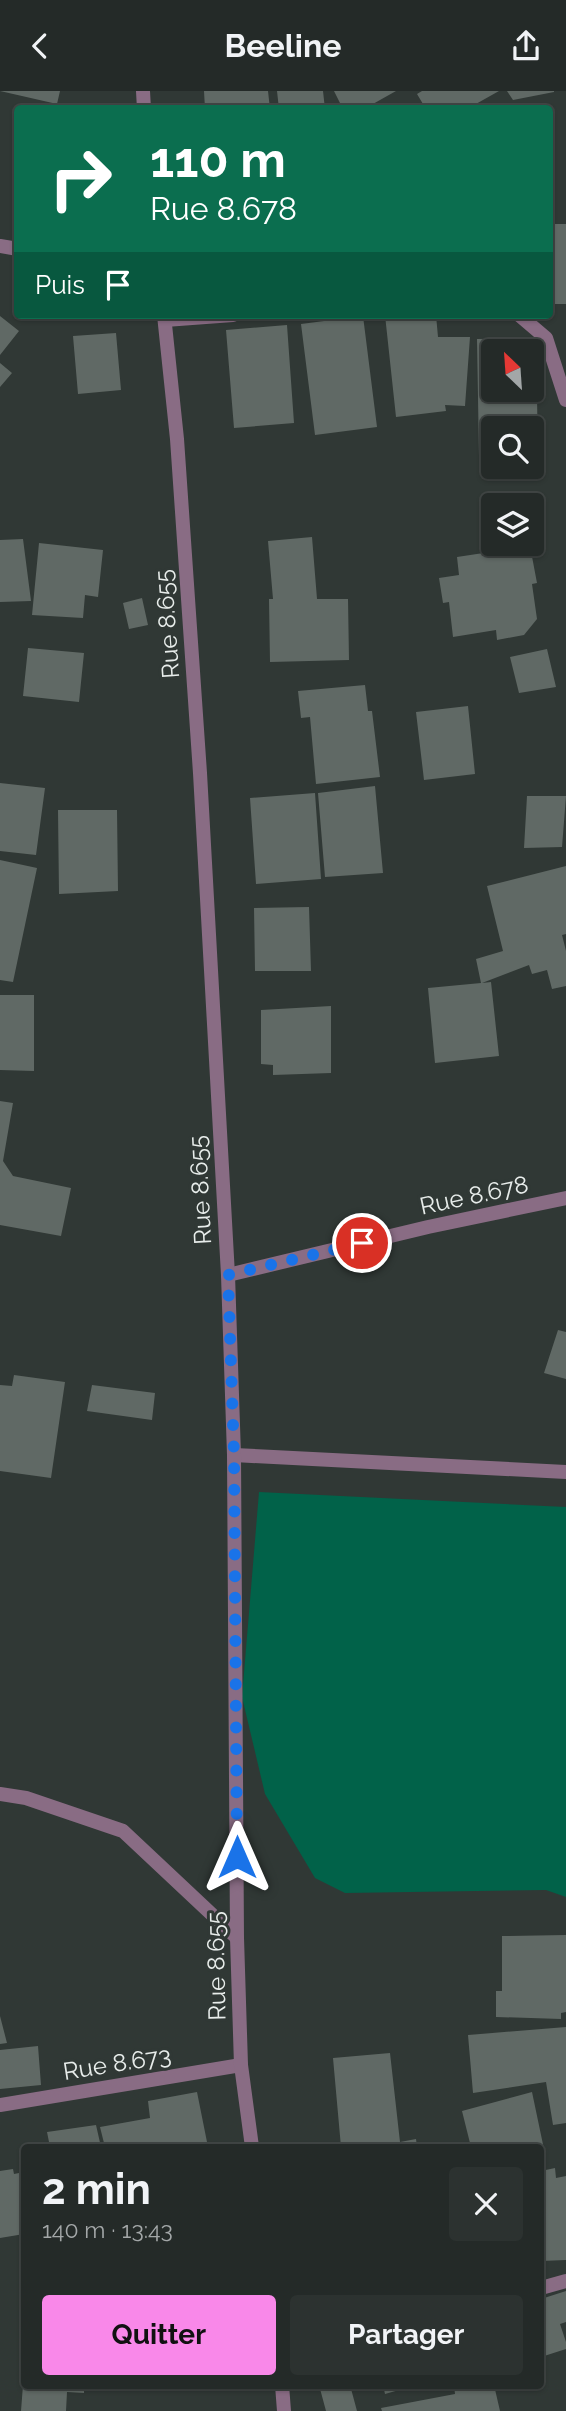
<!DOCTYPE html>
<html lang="fr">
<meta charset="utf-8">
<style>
body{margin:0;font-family:Raleway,sans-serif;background:#2c3230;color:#f1f3f6;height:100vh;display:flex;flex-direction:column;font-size:26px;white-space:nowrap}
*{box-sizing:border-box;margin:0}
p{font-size:23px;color:#a3a7a8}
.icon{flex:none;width:38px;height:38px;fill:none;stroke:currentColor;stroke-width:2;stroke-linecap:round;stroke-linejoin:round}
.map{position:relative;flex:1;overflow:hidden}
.side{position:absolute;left:21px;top:2053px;width:523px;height:245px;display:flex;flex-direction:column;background:#242a28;border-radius:7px;box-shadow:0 2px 5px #0004,0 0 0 2px #414645}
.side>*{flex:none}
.hud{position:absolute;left:14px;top:14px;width:539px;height:214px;border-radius:7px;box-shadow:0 2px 5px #0004,0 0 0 2px #414645;background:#0b6e4f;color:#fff;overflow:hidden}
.needle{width:46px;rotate:335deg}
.buttons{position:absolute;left:481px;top:248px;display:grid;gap:14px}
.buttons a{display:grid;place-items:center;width:63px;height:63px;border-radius:7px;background:#242a28;box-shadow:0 2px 5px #0004,0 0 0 2px #414645;font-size:35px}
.pin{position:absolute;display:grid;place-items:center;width:60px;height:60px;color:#fff;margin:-30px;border:4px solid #fff;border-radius:50%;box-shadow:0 2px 7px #0007}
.me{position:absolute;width:77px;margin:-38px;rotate:0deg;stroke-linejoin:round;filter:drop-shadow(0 0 5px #0008)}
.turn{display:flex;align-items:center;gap:24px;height:147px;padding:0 21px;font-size:32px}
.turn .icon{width:91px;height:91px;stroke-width:2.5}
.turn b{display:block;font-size:49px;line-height:60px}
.then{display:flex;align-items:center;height:66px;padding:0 21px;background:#0003;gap:14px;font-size:26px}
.round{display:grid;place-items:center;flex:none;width:74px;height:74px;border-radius:7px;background:#2c3230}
.headline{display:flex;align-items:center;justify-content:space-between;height:119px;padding:0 21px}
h1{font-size:42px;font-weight:700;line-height:52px}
.primary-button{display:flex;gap:14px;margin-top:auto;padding:14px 21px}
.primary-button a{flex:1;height:80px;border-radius:7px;background:#f988e9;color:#111;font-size:28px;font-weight:700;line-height:80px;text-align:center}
.primary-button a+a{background:#2c3230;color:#f1f3f6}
header{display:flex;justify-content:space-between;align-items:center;height:91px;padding:0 21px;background:#242a28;font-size:32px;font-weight:700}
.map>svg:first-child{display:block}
.green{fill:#016249}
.building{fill:#606965;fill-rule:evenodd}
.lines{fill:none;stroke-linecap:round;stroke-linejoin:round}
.minor{stroke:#896c84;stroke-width:14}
.tertiary{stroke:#896c84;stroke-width:14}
.route{stroke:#1a73e8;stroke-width:12;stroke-dasharray:0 21.6}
.labels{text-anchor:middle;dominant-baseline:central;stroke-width:6;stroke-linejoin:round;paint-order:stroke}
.street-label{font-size:24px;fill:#e8edeb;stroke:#303835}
</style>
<header><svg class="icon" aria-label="back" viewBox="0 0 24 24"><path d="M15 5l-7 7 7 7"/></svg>Beeline<svg class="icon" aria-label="share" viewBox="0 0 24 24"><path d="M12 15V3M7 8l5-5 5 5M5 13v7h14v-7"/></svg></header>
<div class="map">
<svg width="566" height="2320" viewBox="0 0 566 2320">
<rect width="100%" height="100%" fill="#303835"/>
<path class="green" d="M 259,1401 L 566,1416 L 566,1806 L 546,1799 L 345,1802 L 315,1787 L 265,1703 L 242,1606 Z"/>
<path class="building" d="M 0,0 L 60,0 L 57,13 Z
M 204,0 L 268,0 L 270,18 L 205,18 Z
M 277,0 L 323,0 L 325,18 L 279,18 Z
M 334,0 L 396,0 L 364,18 L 355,18 L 353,14 L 343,18 Z
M 422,0 L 499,0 L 467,18 L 426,18 L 417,3 Z
M 507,0 L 554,0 L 554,1 L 513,9 Z
M 550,27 L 552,27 L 555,93 L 550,93 Z
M 550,133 L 566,133 L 566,213 L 550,213 Z
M 385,224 L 436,224 L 438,246 L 470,246 L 465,315 L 445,314 L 446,320 L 396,326 Z
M 0,225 L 19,240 L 0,264 Z
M 363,225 L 377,336 L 315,344 L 301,233 Z
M 287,234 L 294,332 L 234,337 L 226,239 Z
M 116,242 L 121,299 L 78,303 L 73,245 Z
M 536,247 L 538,365 L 532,365 L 532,338 L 494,338 L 494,365 L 479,366 L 477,248 ZM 494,261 L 532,261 L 532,299 L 494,299 Z
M 0,272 L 12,282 L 0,296 Z
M 312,446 L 317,508 L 348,508 L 349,569 L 270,571 L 269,508 L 273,508 L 268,450 Z
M 23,448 L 31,510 L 0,511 L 0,449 Z
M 39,452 L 103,459 L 98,506 L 85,504 L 83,527 L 32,524 Z
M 530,455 L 537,492 L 532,493 L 537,528 L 524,544 L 497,549 L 496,539 L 453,546 L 449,511 L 443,512 L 439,487 L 459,484 L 457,466 Z
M 142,507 L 148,534 L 129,538 L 123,512 Z
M 28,557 L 84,562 L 79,611 L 23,605 Z
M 547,558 L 556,596 L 519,602 L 510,566 Z
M 365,594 L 368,620 L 372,620 L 380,686 L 316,693 L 310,626 L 301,627 L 298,600 Z
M 468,615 L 475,683 L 424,689 L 416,621 Z
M 0,692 L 45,697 L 36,764 L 0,760 Z
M 375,695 L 383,782 L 325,786 L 318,702 Z
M 315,702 L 321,788 L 256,793 L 250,707 Z
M 527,705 L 566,705 L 562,756 L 524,757 Z
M 58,719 L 117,719 L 118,800 L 59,803 Z
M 0,769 L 37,777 L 13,891 L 0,889 Z
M 566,775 L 566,843 L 562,844 L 566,860 L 566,895 L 552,898 L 547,879 L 532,883 L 529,874 L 482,892 L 491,891 L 499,965 L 435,972 L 428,897 L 481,892 L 476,868 L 503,860 L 487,795 Z
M 309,816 L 311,880 L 255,880 L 254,817 Z
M 0,904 L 34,904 L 34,980 L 0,979 Z
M 331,915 L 331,982 L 273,984 L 273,974 L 261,973 L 261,919 Z
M 0,1010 L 13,1012 L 3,1070 L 13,1085 L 71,1097 L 61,1145 L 0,1134 Z
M 558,1239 L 566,1241 L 566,1288 L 544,1282 Z
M 14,1284 L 65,1291 L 51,1387 L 0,1380 L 0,1294 L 12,1295 Z
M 92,1294 L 155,1302 L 152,1329 L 87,1320 Z
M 566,1844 L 566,1921 L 561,1922 L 561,1928 L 496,1926 L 496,1900 L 502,1900 L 502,1845 Z
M 0,1925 L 7,1952 L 0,1953 Z
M 566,1936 L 566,2032 L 553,2034 L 546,1991 L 473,2002 L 468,1944 Z
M 38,1955 L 41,1994 L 0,1998 L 0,1959 Z
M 390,1962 L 400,2051 L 416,2048 L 417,2056 L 373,2056 L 386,2052 L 341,2056 L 333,1967 Z
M 197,2001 L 208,2056 L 105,2056 L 100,2036 L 150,2027 L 148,2010 Z
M 532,2001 L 545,2063 L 541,2064 L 541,2056 L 471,2056 L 462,2020 Z
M 96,2034 L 101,2056 L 50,2056 L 47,2041 Z
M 555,2077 L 556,2087 L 566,2085 L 566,2169 L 541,2170 L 541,2080 Z
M 13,2078 L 14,2083 L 24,2081 L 24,2143 L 0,2147 L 0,2080 Z
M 566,2200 L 566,2231 L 560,2233 L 566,2251 L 566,2258 L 541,2266 L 541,2208 Z
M 23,2294 L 84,2294 L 84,2302 L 67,2301 L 66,2320 L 21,2320 Z
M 319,2294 L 350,2294 L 357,2320 L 326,2320 Z
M 383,2294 L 413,2294 L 413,2295 L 385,2303 Z
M 454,2294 L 494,2294 L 500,2320 L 382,2320 L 381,2317 L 455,2303 Z"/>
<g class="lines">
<path class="minor" d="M 0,155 L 18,158
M 519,224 L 546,247 L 566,309
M 165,229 L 233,224
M 228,1184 L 428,1136 L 566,1107
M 234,1364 L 566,1381
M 0,1703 L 26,1707 L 123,1740 L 237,1847
M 0,2014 L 241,1974
M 541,2197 L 566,2190"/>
<path class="tertiary" d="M 143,0 L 144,18
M 164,224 L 177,348 L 200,682 L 228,1184 L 234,1364 L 237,1847 L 241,1974 L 252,2056
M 282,2294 L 284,2320"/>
</g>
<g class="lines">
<path class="route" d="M 237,1766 L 234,1364 L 228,1184 L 362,1152"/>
</g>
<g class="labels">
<g class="street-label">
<text transform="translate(167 533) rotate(-94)">Rue 8.655</text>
<text transform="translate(200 1099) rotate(-93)">Rue 8.655</text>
<text transform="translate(474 1104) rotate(-12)">Rue 8.678</text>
<text transform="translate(216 1875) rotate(-91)">Rue 8.655</text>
<text transform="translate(117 1972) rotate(-9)">Rue 8.673</text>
</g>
</g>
</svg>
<div class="buttons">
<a><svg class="needle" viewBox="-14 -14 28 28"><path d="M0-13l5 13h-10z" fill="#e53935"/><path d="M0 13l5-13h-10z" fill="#a3a7a8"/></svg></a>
<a><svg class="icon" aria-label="search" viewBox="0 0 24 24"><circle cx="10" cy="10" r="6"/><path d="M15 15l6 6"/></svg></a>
<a><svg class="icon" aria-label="layers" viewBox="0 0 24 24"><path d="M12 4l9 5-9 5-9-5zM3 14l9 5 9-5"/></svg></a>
</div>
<div class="pin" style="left:362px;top:1152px;background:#d93025"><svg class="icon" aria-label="arrive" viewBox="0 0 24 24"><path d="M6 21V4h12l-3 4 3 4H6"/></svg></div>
<svg class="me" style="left:237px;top:1766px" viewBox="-20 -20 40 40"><path d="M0-17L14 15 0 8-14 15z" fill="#1a73e8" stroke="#fff" stroke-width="4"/></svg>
<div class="hud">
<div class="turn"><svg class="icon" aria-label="right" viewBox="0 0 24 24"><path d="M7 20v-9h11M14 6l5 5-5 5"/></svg><div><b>110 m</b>Rue 8.678</div></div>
<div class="then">Puis<svg class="icon" aria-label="arrive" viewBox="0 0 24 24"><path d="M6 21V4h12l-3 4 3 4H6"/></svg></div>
</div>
<section class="side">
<div class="headline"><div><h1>2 min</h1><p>140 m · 13:43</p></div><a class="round"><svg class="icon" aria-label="close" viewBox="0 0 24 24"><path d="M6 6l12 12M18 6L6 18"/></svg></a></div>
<div class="primary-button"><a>Quitter</a><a>Partager</a></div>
</section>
</div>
